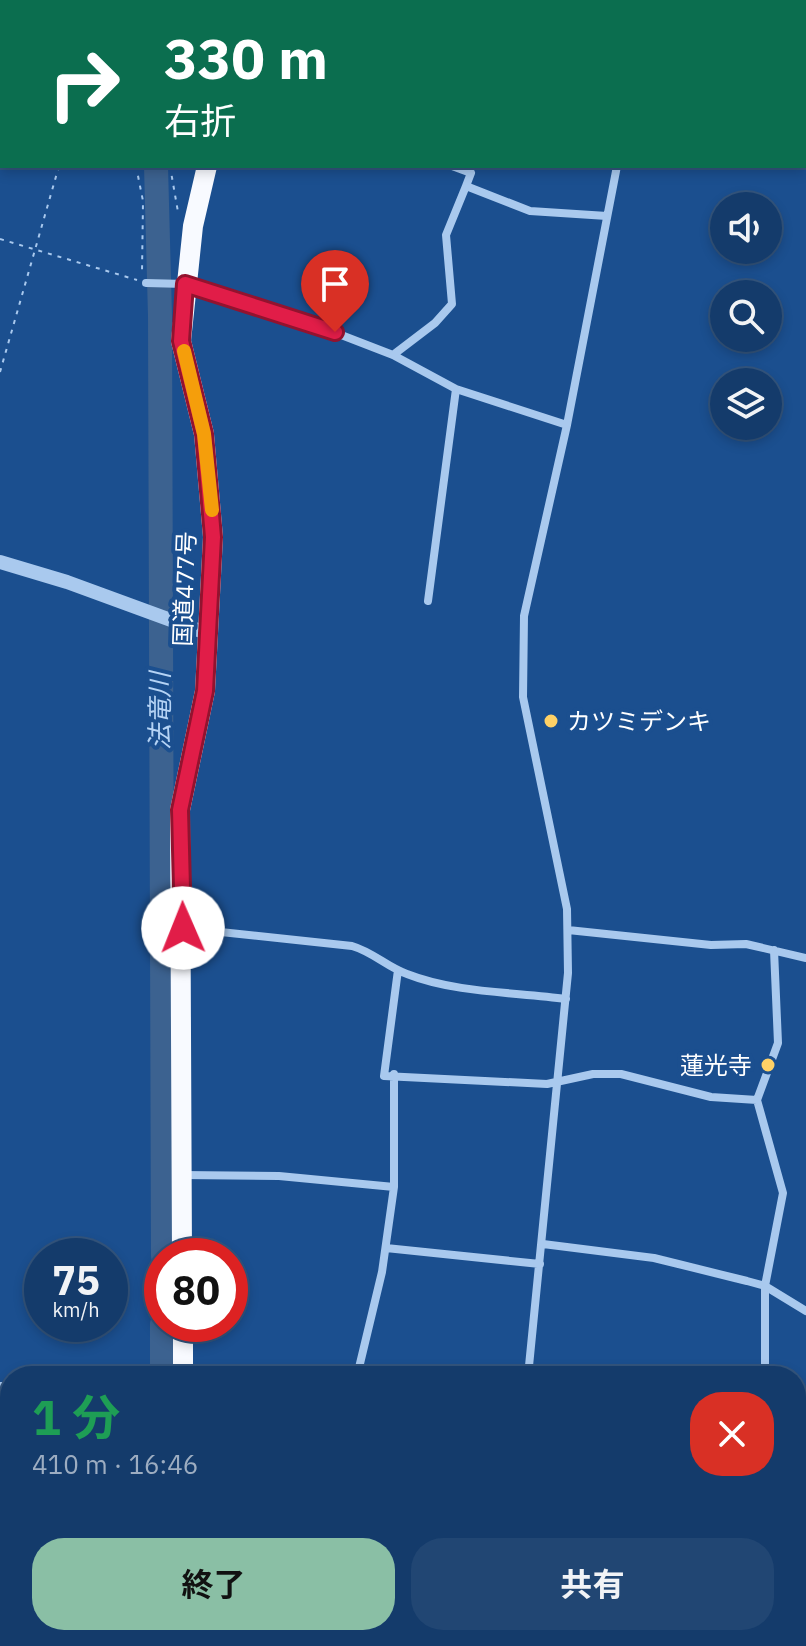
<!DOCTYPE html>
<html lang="ja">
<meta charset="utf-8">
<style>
body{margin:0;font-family:"IBM Plex Sans","Noto Sans JP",sans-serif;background:#214673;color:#f1f3f6;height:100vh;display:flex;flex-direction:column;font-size:30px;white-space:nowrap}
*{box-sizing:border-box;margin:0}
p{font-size:26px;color:#9dadc1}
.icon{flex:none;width:44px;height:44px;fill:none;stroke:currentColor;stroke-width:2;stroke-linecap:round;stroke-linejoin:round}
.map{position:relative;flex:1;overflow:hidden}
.side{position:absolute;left:0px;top:1366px;width:806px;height:280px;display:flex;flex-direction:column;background:#143b6b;border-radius:32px 32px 0 0;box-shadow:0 4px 12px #0003,0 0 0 2px #33557e}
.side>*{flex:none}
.hud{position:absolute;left:0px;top:0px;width:806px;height:168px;box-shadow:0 4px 12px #0003,0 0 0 2px #33557e;background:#0b6e4f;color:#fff;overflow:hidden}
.tools{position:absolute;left:710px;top:192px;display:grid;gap:16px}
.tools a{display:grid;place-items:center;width:72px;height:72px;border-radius:50%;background:#143b6b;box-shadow:0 4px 12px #0003,0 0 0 2px #33557e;font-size:40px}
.speed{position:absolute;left:24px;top:1238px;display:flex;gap:16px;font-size:40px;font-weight:700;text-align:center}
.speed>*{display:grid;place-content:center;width:104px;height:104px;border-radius:50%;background:#143b6b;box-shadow:0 4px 12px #0003,0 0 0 2px #33557e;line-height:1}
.speed small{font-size:20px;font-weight:400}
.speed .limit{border:12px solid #d22;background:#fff;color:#111}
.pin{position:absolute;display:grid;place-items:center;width:68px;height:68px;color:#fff;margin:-82px -34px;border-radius:50% 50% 50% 0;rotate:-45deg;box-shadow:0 0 8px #0007}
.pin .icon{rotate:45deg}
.me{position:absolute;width:88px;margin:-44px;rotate:359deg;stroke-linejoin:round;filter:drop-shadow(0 0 6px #0008)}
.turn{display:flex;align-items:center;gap:28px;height:168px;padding:0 32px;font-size:36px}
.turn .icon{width:104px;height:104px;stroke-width:2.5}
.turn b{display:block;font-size:56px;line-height:68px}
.round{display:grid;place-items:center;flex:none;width:84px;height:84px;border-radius:32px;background:#214673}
.headline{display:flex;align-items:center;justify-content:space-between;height:136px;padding:0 32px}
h1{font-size:48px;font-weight:700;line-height:60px;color:#1e9e55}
.cta{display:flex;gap:16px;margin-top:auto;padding:16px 32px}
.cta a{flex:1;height:92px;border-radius:32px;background:#8abfa5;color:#111;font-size:32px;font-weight:700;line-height:92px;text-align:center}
.cta a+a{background:#214673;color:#f1f3f6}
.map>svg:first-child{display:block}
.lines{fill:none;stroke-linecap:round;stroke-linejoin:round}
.river{stroke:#3c6290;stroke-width:24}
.path{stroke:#a9c9ee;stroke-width:2;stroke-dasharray:4 6;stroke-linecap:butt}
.minor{stroke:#a9c9ee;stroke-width:8}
.tertiary{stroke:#a9c9ee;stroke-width:14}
.trunk{stroke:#f8faff;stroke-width:20}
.route-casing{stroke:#92132f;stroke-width:20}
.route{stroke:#e11d48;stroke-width:14}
.slow{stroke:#f59e0b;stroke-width:14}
.poi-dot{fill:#ffd166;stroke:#1b4f8f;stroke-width:3}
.labels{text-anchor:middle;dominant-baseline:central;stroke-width:8;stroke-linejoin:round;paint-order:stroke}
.street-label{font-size:24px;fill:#fff;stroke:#1b4f8f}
.poi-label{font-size:24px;fill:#fff;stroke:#1b4f8f;text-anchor:start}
.water-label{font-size:26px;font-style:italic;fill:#b5d3f5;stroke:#1b4f8f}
</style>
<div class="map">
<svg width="806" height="1646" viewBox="0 0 806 1646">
<rect width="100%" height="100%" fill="#1b4f8f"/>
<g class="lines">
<path class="river" d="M 120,0 L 121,2
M 238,0 L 245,2
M 156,166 L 160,316 L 163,1256
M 162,1376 L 162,1324
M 159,1646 L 160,1636"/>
<path class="path" d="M 99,0 L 99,2
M 135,0 L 135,2
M 136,166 L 143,201 L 142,273
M 170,166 L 178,212
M 0,239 L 137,280
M 0,372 L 59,166"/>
<path class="minor" d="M 569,0 L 569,2
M 465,2 L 466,0
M 656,2 L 657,0
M 452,166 L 471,173 L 466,186
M 146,283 L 185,284 L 305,321 L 393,355 L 456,389 L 567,425
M 393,355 L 435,323 L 452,304 L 446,235 L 466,186 L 530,211 L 607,216
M 428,601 L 456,389
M 183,928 L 352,946 C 373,952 387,967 407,974 C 455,993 515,992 566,999
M 568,930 L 711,945 L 746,944 L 806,958
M 398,970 L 384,1076 L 547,1084 L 593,1074 L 621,1074 L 711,1097 L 757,1100
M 182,1175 L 279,1176 L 394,1187 L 382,1272 L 357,1376
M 394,1187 L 394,1074
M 543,1244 L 654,1258 L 747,1281 L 765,1286 L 806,1311
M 386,1248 L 540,1264
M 528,1376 L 568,973 L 567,909 L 523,697 L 524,616 L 567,425 L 617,166
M 765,1376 L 765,1286 L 783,1193 L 757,1100 L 778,1043 L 774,950
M 0,1386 L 10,1386
M 796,1524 L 806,1529
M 323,1646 L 324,1636
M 498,1646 L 500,1636
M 697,1646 L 697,1636"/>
<path class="tertiary" d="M 0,562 L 67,582 L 209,634"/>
<path class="trunk" d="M 265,2 L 267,0
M 182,1256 L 180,810 L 205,691 L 213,537 L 204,434 L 181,341 L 193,226 L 207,166
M 183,1324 L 183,1376
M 181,1646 L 181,1636"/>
</g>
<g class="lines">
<defs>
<path id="route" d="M 183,928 L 180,810 L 205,691 L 213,537 L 204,434 L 181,341 L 185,284 L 335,332"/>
</defs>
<use href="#route" class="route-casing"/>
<use href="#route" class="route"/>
<path class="slow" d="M 184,351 L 204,434 L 212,510"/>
</g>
<g class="poi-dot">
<circle cx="551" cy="721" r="8"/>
<circle cx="768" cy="1065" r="8"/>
</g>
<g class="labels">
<g class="street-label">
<text transform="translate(184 589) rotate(-88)">国道477号</text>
</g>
<g class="poi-label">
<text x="567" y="721">カツミデンキ</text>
<text x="752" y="1065" text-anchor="end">蓮光寺</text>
</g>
<g class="water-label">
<text transform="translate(159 711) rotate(-90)">法竜川</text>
</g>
</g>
</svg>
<div class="tools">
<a><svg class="icon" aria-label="sound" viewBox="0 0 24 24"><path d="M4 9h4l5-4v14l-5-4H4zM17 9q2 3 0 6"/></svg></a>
<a><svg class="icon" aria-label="search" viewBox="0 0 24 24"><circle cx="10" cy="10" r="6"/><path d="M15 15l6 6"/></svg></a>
<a><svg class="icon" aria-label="layers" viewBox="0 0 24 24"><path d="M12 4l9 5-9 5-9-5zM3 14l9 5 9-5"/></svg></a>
</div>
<div class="speed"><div>75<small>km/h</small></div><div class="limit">80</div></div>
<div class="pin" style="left:335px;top:332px;background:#d93025"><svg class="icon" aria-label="arrive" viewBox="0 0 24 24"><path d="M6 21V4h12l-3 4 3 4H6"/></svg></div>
<svg class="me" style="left:183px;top:928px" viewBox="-20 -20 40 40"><circle r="19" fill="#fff"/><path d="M0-13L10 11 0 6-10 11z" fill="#e11d48"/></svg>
<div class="hud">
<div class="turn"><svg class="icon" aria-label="right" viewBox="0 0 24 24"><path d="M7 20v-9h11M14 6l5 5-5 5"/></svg><div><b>330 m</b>右折</div></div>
</div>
<section class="side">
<div class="headline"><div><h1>1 分</h1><p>410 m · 16:46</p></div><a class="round" style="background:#d93025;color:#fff"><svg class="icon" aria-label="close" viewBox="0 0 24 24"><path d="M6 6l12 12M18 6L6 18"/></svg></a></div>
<div class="cta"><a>終了</a><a>共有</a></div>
</section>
</div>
